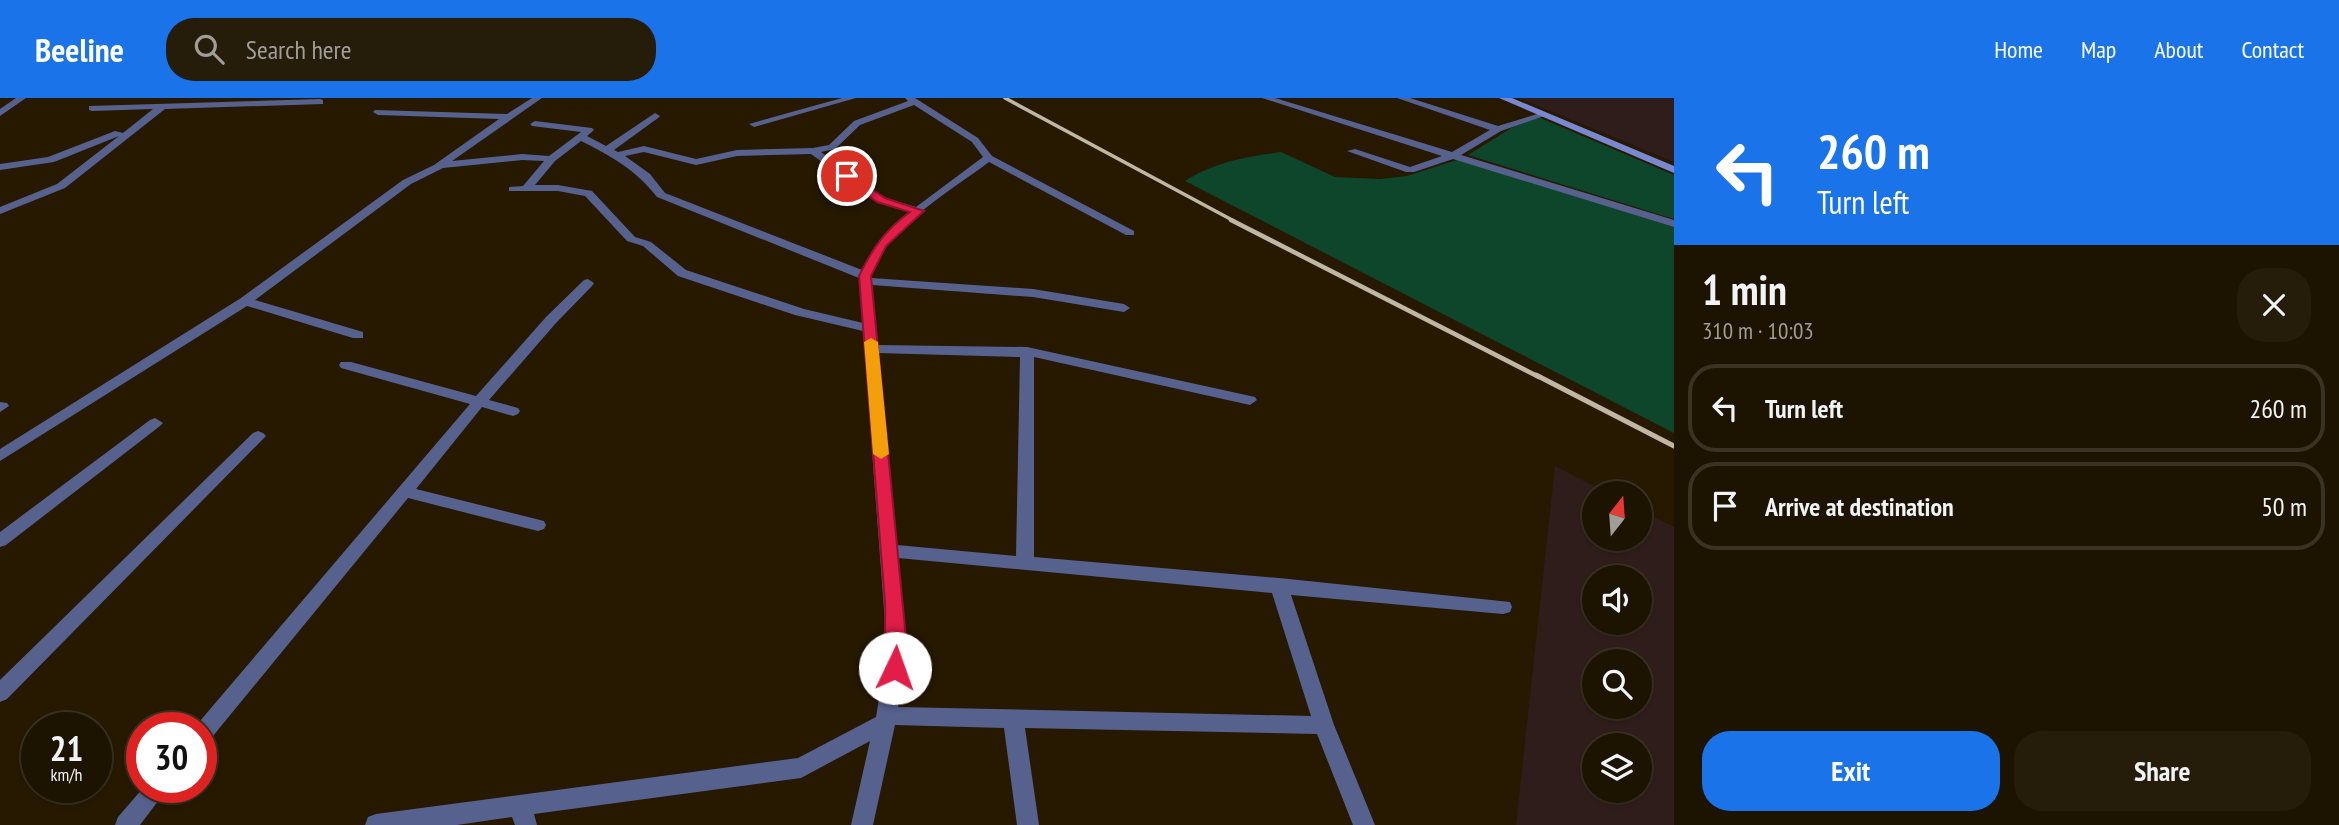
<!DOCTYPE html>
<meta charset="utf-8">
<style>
body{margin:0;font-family:"PT Sans Narrow",sans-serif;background:#251c0a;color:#f1f3f6;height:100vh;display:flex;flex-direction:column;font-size:26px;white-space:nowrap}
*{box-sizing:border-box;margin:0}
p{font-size:23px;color:#a09e99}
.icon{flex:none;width:38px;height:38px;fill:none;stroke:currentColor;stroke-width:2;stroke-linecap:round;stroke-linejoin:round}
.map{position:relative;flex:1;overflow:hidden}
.drawer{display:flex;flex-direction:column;background:#1c1300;width:665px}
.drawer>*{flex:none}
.guide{background:#1a73e8;color:#fff;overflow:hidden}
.needle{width:46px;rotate:17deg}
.controls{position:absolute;left:1582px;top:383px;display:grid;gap:14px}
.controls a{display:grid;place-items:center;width:70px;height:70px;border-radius:50%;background:#1c1300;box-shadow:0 2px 5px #0004,0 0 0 2px #3a3222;font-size:35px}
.speed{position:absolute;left:21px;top:614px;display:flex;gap:14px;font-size:35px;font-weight:700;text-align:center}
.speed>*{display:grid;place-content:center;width:91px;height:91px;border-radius:50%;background:#1c1300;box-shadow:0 2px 5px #0004,0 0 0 2px #3a3222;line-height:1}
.speed small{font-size:18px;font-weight:400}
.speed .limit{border:10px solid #d22;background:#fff;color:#111}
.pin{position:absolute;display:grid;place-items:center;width:60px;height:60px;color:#fff;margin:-30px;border:4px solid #fff;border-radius:50%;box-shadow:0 2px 7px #0007}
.me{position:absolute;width:77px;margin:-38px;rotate:3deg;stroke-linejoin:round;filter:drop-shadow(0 0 5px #0008)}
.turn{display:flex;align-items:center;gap:24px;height:147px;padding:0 28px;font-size:32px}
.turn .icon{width:91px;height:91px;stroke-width:2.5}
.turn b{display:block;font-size:49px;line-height:60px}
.round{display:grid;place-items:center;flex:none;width:74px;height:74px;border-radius:28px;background:#251c0a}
.headline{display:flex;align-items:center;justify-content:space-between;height:119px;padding:0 28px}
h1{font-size:42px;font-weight:700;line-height:52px}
.button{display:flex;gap:14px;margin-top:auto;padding:14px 28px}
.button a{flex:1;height:80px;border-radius:28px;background:#1a73e8;color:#fff;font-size:28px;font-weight:700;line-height:80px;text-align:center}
.button a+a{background:#251c0a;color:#f1f3f6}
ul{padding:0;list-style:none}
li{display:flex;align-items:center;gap:21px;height:88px;margin:0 14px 10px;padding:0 14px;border:4px solid #3a3222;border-radius:28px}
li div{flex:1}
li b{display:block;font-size:26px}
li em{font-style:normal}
header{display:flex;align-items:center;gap:42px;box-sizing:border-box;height:98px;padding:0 35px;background:#1a73e8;color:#fff}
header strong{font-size:33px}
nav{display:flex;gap:38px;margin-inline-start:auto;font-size:24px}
.search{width:490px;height:63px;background:#251c0a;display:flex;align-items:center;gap:18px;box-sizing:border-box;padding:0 24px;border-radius:28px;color:#a09e99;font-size:26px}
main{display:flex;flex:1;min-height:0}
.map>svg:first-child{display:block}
.industrial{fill:#2f1d1b;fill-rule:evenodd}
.green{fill:#0e462c}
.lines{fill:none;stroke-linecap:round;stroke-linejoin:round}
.minor{fill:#57618e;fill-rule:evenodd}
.secondary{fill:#7989d1;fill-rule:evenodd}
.rail-far2{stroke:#c0b6a4;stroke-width:3.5}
.rail-far1{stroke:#c0b6a4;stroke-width:4.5}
.rail{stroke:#c0b6a4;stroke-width:5}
.route{fill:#e11d48;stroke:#92132f;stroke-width:2}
.slow{fill:#f59e0b}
</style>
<header>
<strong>Beeline</strong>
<div class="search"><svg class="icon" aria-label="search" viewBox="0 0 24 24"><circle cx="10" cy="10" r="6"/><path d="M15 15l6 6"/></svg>Search here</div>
<nav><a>Home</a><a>Map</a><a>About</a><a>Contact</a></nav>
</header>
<main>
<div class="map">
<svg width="1674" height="727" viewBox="0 0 1674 727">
<rect width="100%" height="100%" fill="#261900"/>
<path class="industrial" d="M 1519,0 L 1674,0 L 1674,64 Z
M 1555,368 L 1607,395 L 1594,396 L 1594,441 L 1640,441 L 1640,412 L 1674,429 L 1674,727 L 1516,727 ZM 1594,480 L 1640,480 L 1640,525 L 1594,525 ZM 1594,564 L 1640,564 L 1640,609 L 1594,609 ZM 1594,648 L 1640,648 L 1640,693 L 1594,693 Z"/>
<path class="green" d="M 1538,19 L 1674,77 L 1674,121 L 1468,57 L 1513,29 Z
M 1281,54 L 1335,79 L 1380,81 L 1407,78 L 1460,61 L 1674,129 L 1674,335 L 1185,83 C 1215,64 1246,59 1281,54 Z"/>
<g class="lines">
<path class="minor" d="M 16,0 L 26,0 L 0,18 L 0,11 Z
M 532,0 L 542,0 L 452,63 L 522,56 L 549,58 L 581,34 L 532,28 L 530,26 L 535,23 L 592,30 L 594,32 L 587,38 L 606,48 L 655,15 L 660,18 L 658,20 L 614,52 L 618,54 L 644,48 L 696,61 L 737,52 L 813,50 L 829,47 L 854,23 L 908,3 L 905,0 L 915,0 L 978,40 L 992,58 L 1134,133 L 1134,137 L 1126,137 L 989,64 C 948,95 886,129 871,180 L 1033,191 L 1124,206 L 1130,210 L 1124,214 L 1033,199 L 872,187 L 878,247 L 1027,249 L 1255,299 L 1257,302 L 1250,307 L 1034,259 L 1034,459 L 1279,480 L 1510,504 L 1512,509 L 1510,514 L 1503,516 L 1291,497 L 1334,627 L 1375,727 L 1353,727 L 1317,636 L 1025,630 L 1039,727 L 1017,727 L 1004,630 L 895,627 L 873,727 L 851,727 L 870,643 L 801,680 L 534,716 L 537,727 L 515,727 L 512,719 L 457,727 L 365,727 L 368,719 L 376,716 L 798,660 L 876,619 L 887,551 L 863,233 L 795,217 L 678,178 L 643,148 L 627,143 L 585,98 L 558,93 L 509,93 L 509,89 L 523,88 L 544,63 L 522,62 L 443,70 L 411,86 L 255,202 L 363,234 L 363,240 L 353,240 L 247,208 L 0,363 L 0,351 L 241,200 L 403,82 L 434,67 L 499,21 L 378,17 L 373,14 L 375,12 L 507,16 ZM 914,7 L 972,44 L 983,59 L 916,109 L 885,100 L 821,54 L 835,51 L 860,27 ZM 581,43 C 611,58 636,72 657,99 L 859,180 L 863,225 L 804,211 L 686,172 L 651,144 L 635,139 L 592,93 L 558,87 L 535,87 L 555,63 ZM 644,54 L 696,67 L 737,58 L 811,56 L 877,104 L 909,114 C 887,130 874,148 862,172 L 665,95 L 650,76 L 625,58 ZM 878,255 L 1020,259 L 1016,458 L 897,447 ZM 898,460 L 1272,495 L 1311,618 L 898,609 L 907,551 Z
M 842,0 L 856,0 L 754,29 L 749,26 Z
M 1262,0 L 1275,0 L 1452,54 L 1490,32 L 1397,0 L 1410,0 L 1498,28 L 1544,14 L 1544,18 L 1501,33 L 1461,57 L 1674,122 L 1674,129 L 1453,61 L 1414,74 L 1406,74 L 1347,53 L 1355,51 L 1410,69 L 1442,58 Z
M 320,1 L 323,2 L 323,6 L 165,11 L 65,90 L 0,116 L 0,109 L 57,86 L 119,38 L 54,64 L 0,72 L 0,66 L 48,59 L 115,33 L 123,35 L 153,11 L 92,13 L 89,12 L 89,8 Z
M 588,181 L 594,185 L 592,188 L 556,225 L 489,302 L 518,310 L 520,313 L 518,316 L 513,318 L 482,309 L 416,391 L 544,423 L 546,427 L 544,431 L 538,433 L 408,400 L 208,644 L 201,646 L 201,630 L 194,630 L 470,306 L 341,270 L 339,267 L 341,264 L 351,264 L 476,298 L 546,219 L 584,182 Z
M 0,304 L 7,305 L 9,308 L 0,314 Z
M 155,320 L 163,325 L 160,328 L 6,447 L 0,449 L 0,434 L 150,322 Z
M 258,333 L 263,335 L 266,338 L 263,341 L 7,601 L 0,604 L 0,582 L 253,335 Z
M 143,690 L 168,690 L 140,727 L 115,727 L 118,719 Z"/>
<path class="secondary" d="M 1499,0 L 1512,0 L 1674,68 L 1674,75 Z"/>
<path class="rail-far2" d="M 1005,0 L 1234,123"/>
<path class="rail-far1" d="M 1231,122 L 1539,279"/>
<path class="rail" d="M 1536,277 L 1674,348"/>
</g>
<path class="route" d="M 843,76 L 850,76 L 885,100 L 924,113 L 886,148 L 871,178 L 907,551 L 902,576 L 895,579 L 888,576 C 883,568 886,519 885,505 L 859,178 C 872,151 885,132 910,114 L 877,104 L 843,80 Z"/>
<path class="slow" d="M 871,240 L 878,244 L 889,356 L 881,361 L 873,356 L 864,244 Z"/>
</svg>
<div class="controls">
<a><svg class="needle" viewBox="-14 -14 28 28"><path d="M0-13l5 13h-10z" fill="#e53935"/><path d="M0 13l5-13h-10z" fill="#a09e99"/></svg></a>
<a><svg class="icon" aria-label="sound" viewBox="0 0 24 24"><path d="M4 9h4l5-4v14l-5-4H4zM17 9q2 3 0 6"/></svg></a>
<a><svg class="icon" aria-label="search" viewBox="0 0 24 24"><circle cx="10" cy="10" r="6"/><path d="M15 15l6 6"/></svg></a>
<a><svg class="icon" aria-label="layers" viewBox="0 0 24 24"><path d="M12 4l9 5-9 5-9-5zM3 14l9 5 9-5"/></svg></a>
</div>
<div class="speed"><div>21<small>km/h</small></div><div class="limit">30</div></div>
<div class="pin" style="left:847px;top:78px;background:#d93025"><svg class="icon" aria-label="arrive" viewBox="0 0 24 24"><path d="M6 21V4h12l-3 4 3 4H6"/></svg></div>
<svg class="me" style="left:895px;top:570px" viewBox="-20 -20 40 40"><circle r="19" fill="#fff"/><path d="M0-13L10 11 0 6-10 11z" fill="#e11d48"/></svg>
</div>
<section class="drawer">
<div class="guide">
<div class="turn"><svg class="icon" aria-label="left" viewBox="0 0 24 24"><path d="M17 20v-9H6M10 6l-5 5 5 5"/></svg><div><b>260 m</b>Turn left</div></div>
</div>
<div class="headline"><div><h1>1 min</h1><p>310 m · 10:03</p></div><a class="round"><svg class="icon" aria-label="close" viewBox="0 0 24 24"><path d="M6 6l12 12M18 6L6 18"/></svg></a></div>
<ul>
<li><svg class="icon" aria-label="left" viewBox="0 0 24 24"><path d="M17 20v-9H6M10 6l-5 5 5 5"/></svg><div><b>Turn left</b></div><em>260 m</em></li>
<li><svg class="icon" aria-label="arrive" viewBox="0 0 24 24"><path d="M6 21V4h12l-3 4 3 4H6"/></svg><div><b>Arrive at destination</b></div><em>50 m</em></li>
</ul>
<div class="button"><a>Exit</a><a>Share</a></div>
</section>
</main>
